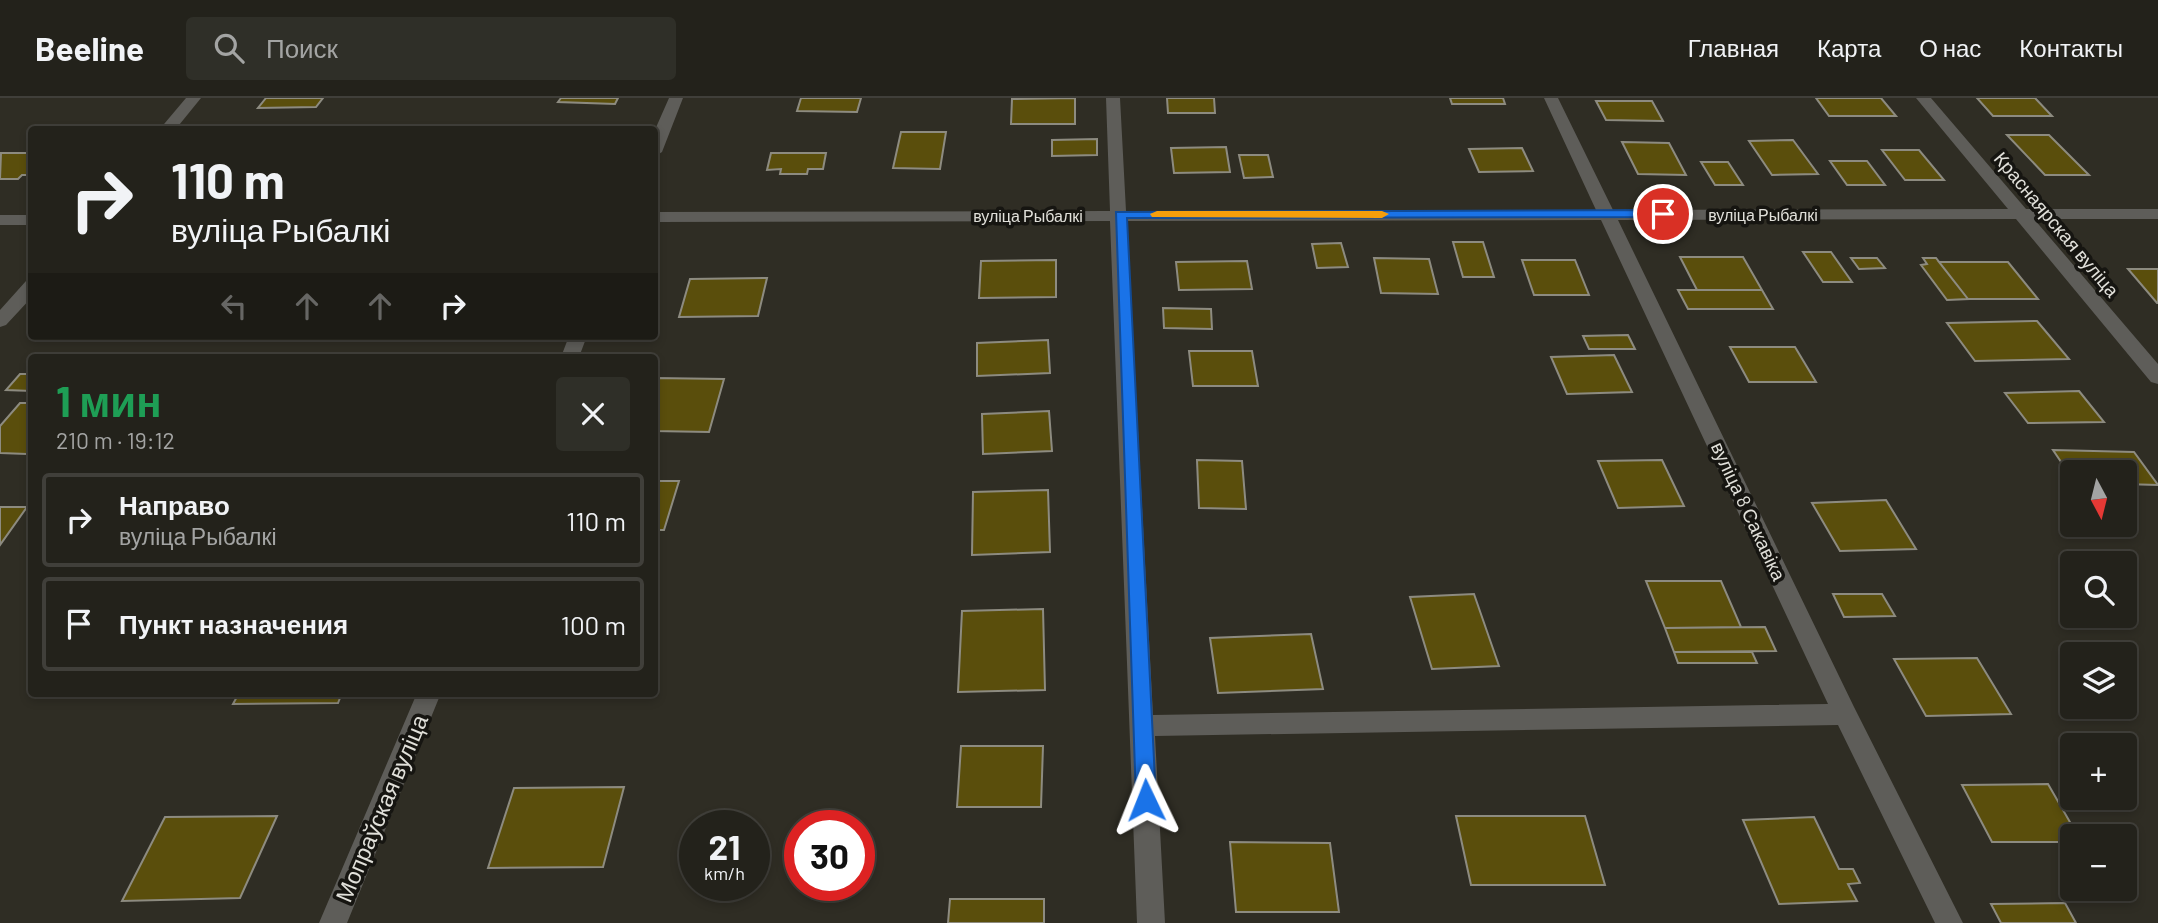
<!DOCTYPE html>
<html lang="ru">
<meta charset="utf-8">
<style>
body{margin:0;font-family:Barlow,sans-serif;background:#2f2f28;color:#f1f3f6;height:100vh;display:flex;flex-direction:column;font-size:26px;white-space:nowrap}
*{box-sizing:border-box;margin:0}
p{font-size:23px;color:#a3a4a3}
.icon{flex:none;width:38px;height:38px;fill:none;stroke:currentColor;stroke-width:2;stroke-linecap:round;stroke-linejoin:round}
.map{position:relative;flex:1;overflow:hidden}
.sheet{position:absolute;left:28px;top:256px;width:630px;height:343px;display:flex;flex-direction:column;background:#23221b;border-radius:7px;box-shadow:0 4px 10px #0003,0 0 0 2px #403f3a}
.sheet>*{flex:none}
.banner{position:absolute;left:28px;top:28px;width:630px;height:214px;border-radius:7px;box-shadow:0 4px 10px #0003,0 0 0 2px #403f3a;background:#23221b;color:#f1f3f6;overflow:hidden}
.needle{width:46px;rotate:173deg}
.buttons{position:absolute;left:2060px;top:362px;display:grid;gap:14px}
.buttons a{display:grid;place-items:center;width:77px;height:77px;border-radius:7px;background:#23221b;box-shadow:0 4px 10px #0003,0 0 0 2px #403f3a;font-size:35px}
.speed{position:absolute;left:679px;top:712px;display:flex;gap:14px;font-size:35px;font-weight:700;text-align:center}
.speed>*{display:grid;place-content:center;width:91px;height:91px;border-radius:50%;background:#23221b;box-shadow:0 4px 10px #0003,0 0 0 2px #403f3a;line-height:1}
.speed small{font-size:18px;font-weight:400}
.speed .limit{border:10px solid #d22;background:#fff;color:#111}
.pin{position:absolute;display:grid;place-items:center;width:60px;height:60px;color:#fff;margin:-30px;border:4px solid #fff;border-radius:50%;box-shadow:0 2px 7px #0007}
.me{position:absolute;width:77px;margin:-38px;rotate:358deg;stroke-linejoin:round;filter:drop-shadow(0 0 5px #0008)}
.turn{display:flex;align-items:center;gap:24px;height:147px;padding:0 28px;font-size:32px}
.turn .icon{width:91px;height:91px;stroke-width:2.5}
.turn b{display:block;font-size:49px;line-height:60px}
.lanes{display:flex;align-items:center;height:66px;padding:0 28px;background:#0003;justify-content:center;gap:35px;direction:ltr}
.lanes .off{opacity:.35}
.round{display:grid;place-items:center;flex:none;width:74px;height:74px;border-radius:7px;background:#2f2f28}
.summary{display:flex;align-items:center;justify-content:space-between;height:119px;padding:0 28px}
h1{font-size:42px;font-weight:700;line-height:52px;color:#1e9e55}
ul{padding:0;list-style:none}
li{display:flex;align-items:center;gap:21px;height:94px;margin:0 14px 10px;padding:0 14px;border:4px solid #403f3a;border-radius:7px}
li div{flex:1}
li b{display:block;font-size:26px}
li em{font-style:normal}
header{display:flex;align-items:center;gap:42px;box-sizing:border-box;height:98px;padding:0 35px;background:#23221b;border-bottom:2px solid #403f3a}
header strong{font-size:33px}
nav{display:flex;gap:38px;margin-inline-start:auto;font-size:24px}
.search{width:490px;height:63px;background:#2f2f28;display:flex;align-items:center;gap:18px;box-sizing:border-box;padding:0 24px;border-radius:7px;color:#a3a4a3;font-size:26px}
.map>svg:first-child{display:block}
.building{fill:#5a4e0c;stroke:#8d8b80;stroke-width:2}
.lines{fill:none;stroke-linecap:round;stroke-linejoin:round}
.minor{fill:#5e5d59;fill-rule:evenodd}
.route{fill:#1a73e8;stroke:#114b97;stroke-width:2}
.slow{fill:#f59e0b}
.labels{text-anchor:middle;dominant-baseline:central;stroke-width:7;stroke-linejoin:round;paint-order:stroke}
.far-street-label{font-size:16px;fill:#e1e0da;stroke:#161511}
.street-label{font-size:19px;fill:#e1e0da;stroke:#161511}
.near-street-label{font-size:23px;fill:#e1e0da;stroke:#161511}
</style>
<header>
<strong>Beeline</strong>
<div class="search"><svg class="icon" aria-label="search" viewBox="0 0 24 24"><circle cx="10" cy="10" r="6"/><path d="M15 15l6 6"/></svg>Поиск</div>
<nav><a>Главная</a><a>Карта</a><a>О нас</a><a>Контакты</a></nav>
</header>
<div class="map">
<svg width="2158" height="825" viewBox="0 0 2158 825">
<rect width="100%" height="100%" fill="#2f2d24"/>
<path class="building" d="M 266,0 L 323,0 L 316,9 L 258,10 Z
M 561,0 L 618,0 L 615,6 L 558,4 Z
M 801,0 L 861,0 L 857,14 L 797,13 Z
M 1075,0 L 1075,26 L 1011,26 L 1012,1 Z
M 1167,0 L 1214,0 L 1215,15 L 1168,15 Z
M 1450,0 L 1503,0 L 1505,6 L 1452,6 Z
M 1816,0 L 1881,0 L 1896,18 L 1829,18 Z
M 1977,0 L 2035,0 L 2052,18 L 1993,18 Z
M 1596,3 L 1652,3 L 1663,23 L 1606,22 Z
M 901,34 L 946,34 L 940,71 L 893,70 Z
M 2007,37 L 2049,37 L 2089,77 L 2045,77 Z
M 1097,41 L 1097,57 L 1052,58 L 1052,42 Z
M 1793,42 L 1818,76 L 1772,77 L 1749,43 Z
M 1622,44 L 1669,45 L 1686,77 L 1638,76 Z
M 1226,49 L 1230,74 L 1174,75 L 1171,50 Z
M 1522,50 L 1533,73 L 1479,74 L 1469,51 Z
M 1882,52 L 1919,52 L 1944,82 L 1905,82 Z
M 1,55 L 32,55 L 32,77 L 22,77 L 18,81 L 0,81 Z
M 771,55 L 826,55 L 823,71 L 808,71 L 807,76 L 780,76 L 781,71 L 767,72 Z
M 1239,57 L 1268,57 L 1273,79 L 1244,80 Z
M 1830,63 L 1867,63 L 1885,87 L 1847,87 Z
M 1701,64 L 1728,64 L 1743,87 L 1715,87 Z
M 1453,144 L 1483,144 L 1494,179 L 1463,179 Z
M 1341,145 L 1348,169 L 1317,170 L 1312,146 Z
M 1803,154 L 1831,154 L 1852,184 L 1823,184 Z
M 1680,159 L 1743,159 L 1762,192 L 1697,192 Z
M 1374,160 L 1429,161 L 1438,196 L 1381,195 Z
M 1851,160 L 1877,160 L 1885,170 L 1859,171 Z
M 1923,160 L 1936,160 L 1968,201 L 1947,202 L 1921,167 L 1927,166 Z
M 1056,162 L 1056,199 L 979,200 L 981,163 Z
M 1522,162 L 1575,162 L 1589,197 L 1534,197 Z
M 1247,163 L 1252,191 L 1179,192 L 1176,164 Z
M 1939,164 L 2008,164 L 2038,201 L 1968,201 Z
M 2128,171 L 2158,171 L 2158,205 L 2157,205 Z
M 767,180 L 758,218 L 679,219 L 690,181 Z
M 1678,192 L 1762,192 L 1773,211 L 1688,211 Z
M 1163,210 L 1211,211 L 1212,231 L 1164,230 Z
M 2037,223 L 2069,261 L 1975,263 L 1947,225 Z
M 1628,237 L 1635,251 L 1589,251 L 1583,238 Z
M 1048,242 L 1050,275 L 977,278 L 977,245 Z
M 1730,249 L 1795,249 L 1816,284 L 1749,284 Z
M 1189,253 L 1252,253 L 1258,288 L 1193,288 Z
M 1614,257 L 1632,294 L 1567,296 L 1551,259 Z
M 20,276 L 32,276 L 32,293 L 6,292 Z
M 655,280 L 724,281 L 709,334 L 654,333 Z
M 2079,293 L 2104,324 L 2028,325 L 2005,295 Z
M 20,305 L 32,305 L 32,350 L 27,356 L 0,355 L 0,328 Z
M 1049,313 L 1052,353 L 983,356 L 982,316 Z
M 2053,352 L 2134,354 L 2158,387 L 2124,386 L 2124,374 L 2072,374 L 2072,380 Z
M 1197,362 L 1242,363 L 1246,411 L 1199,410 Z
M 1662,362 L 1684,408 L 1618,410 L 1598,363 Z
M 654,383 L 679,383 L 664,432 L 654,432 Z
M 1048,392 L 1050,454 L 972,457 L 973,394 Z
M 1886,402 L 1916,451 L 1840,453 L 1812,405 Z
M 0,409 L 27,409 L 0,447 Z
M 1646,483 L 1721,483 L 1741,529 L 1665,530 Z
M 1474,496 L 1499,568 L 1432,571 L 1410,499 Z
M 1833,496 L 1882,496 L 1895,518 L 1844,519 Z
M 1043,511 L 1045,592 L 958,594 L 962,513 Z
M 1765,529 L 1776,553 L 1674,554 L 1665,530 Z
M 1311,536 L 1323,591 L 1218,595 L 1210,540 Z
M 1674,554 L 1752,554 L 1757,565 L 1678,565 Z
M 1977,560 L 2011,616 L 1926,618 L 1894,561 Z
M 239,595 L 342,595 L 338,605 L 233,606 Z
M 961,648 L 1043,648 L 1041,709 L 957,709 Z
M 2048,686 L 2078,738 L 2072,738 L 2072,744 L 1992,744 L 1962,687 Z
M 624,689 L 603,769 L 488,770 L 514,690 Z
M 277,718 L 240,800 L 122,803 L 165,719 Z
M 1456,718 L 1585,718 L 1605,787 L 1471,787 Z
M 1814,719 L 1839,771 L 1853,771 L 1860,785 L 1848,786 L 1857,803 L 1779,806 L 1743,722 Z
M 1230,744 L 1330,745 L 1339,814 L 1236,814 Z
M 950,801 L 1044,801 L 1044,825 L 948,825 Z
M 2065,805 L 2076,825 L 2001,825 L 1991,806 Z"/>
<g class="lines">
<path class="minor" d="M 186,0 L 201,0 L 175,32 L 159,32 Z
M 669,0 L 683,0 L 662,54 L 654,59 L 654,34 Z
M 1106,0 L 1120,0 L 1126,113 L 1596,112 L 1544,0 L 1558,0 L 1613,112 L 2008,111 L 1916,0 L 1931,0 L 2026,111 L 2158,111 L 2158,121 L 2034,121 L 2158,266 L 2158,286 L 2151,284 L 2016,121 L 1618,122 L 1854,609 L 1963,825 L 1935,825 L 1838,627 L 1155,638 L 1165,825 L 1137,825 L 1110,123 L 654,124 L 654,114 L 1110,113 ZM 1601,122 L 1828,606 L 1153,617 L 1127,123 Z
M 0,117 L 32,117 L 32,127 L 0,127 Z
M 32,181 L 32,199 L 6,227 L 0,229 L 0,212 L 26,183 Z
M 569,238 L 587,238 L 579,259 L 561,259 Z
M 417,595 L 441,595 L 347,825 L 319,825 Z"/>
</g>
<path class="route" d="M 1663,112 L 1669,116 L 1668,119 L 1127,120 L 1156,702 L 1153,708 L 1146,710 L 1139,708 L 1136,702 L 1116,114 Z"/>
<path class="slow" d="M 1157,113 L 1382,113 L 1389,116 L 1382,120 L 1152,119 L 1150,116 Z"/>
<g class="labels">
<g class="far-street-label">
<text x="1763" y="116">вуліца Рыбалкі</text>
<text x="1028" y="117">вуліца Рыбалкі</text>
</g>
<g class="street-label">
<text transform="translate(2057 126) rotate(50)">Краснаярская вуліца</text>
<text transform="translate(1749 413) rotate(65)">вуліца 8 Сакавіка</text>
</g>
<g class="near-street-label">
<text transform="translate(381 710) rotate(-67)">Мопраўская вуліца</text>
</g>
</g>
</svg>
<div class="buttons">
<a><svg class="needle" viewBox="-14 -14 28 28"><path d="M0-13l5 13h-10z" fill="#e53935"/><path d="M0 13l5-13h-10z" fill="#a3a4a3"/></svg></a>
<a><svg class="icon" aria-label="search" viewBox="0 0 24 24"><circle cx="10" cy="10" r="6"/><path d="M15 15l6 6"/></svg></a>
<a><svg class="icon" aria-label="layers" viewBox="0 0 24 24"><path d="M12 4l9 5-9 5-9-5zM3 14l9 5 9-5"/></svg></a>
<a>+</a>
<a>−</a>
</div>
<div class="speed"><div>21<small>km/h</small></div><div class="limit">30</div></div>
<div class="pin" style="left:1663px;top:116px;background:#d93025"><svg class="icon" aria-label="arrive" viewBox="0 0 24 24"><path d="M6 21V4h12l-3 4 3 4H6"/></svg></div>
<svg class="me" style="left:1146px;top:702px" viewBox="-20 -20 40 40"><path d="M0-17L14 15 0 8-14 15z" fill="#1a73e8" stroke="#fff" stroke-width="4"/></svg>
<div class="banner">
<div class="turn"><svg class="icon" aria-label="right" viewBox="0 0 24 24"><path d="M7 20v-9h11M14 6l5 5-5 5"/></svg><div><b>110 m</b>вуліца Рыбалкі</div></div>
<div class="lanes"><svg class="icon off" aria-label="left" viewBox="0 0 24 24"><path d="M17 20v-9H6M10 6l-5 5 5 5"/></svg><svg class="icon off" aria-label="ahead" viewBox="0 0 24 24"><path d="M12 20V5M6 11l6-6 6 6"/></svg><svg class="icon off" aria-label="ahead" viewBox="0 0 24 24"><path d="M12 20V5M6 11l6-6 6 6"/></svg><svg class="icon" aria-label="right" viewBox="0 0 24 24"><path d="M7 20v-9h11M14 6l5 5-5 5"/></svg></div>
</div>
<section class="sheet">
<div class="summary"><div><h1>1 мин</h1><p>210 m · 19:12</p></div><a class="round"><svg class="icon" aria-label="close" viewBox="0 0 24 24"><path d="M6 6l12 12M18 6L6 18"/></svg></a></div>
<ul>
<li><svg class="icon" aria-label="right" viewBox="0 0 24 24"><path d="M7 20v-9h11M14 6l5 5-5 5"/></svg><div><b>Направо</b><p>вуліца Рыбалкі</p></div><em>110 m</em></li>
<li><svg class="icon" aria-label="arrive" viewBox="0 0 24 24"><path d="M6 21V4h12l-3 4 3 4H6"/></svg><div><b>Пункт назначения</b></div><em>100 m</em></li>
</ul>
</section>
</div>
